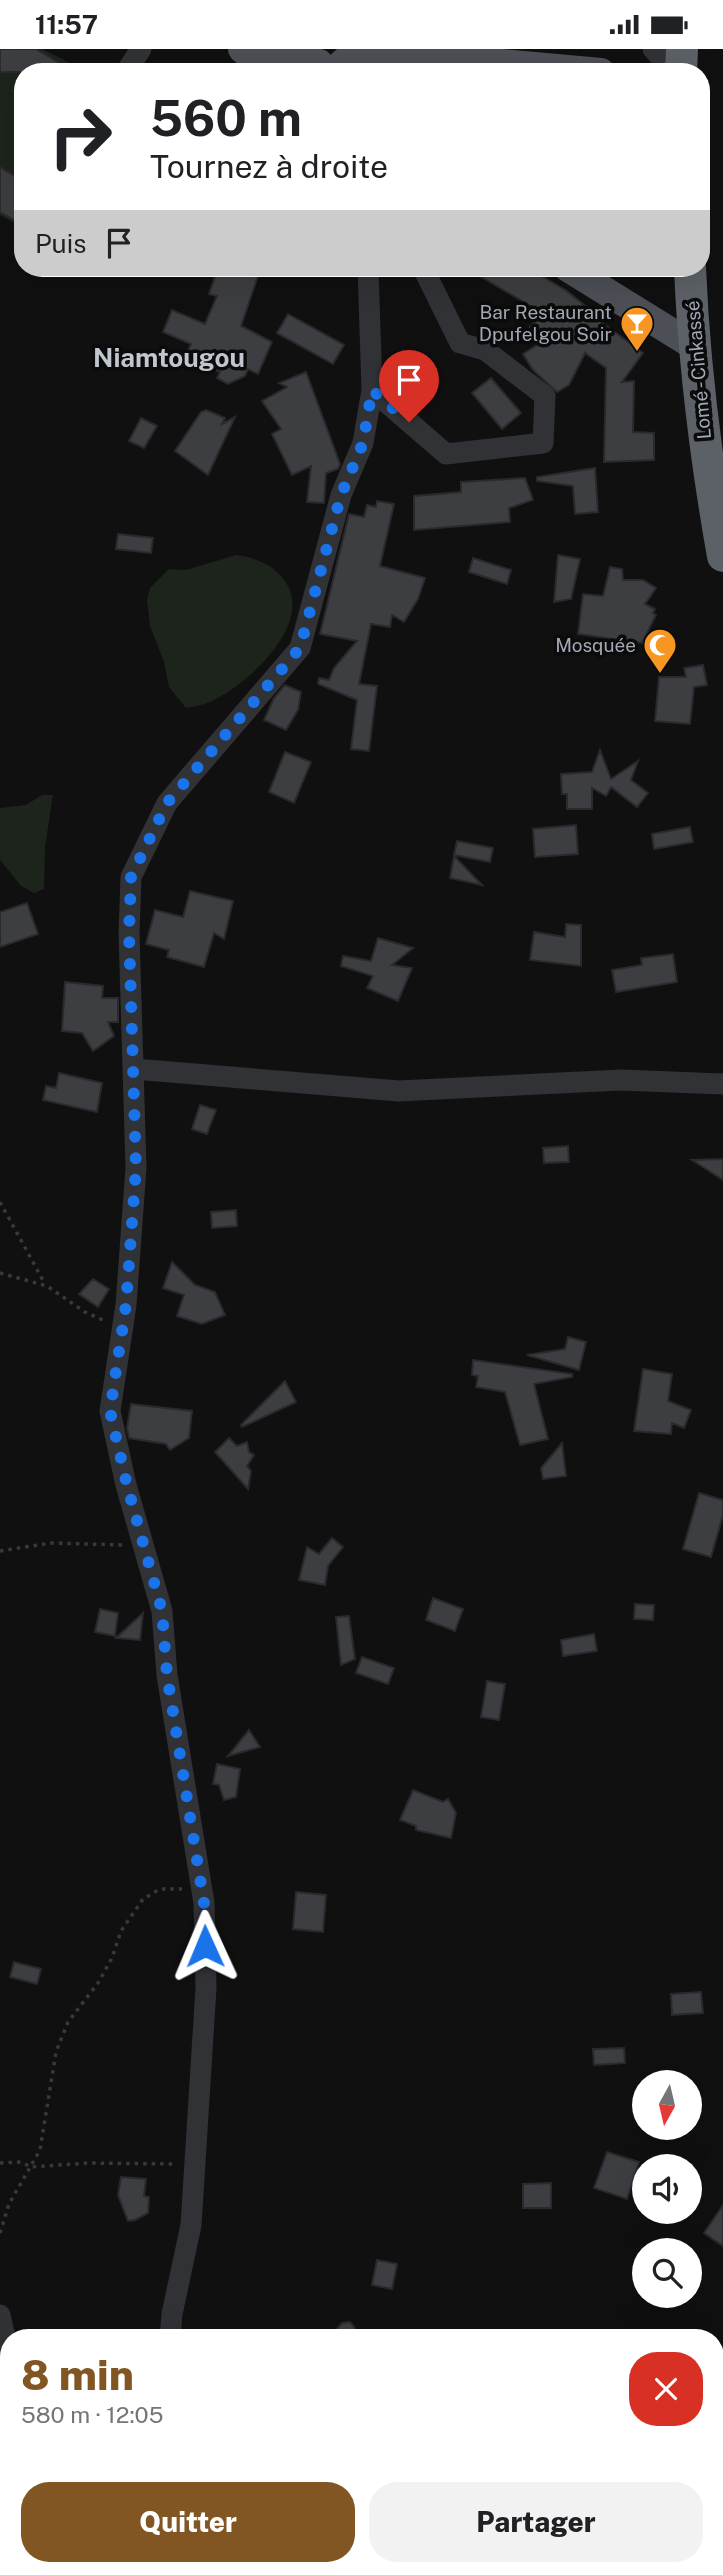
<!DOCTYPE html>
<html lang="fr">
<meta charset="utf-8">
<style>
body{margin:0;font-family:"Public Sans",sans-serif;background:#f2f2f2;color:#202124;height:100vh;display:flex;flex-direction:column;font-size:26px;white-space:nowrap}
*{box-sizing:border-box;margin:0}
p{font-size:23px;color:#757577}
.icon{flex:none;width:38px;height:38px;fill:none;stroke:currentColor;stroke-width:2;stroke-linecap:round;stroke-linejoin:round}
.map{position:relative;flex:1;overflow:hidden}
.details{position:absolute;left:0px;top:2280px;width:724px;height:247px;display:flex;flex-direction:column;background:#fff;border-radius:28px 28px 0 0;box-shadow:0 7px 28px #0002}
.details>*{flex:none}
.hud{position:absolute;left:14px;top:14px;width:696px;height:214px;border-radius:28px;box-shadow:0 7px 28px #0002;background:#fff;color:#202124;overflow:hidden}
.needle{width:46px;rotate:188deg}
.controls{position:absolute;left:632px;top:2021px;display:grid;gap:14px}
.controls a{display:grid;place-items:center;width:70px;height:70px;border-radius:50%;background:#fff;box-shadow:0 7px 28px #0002;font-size:35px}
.pin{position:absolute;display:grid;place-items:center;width:60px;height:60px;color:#fff;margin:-72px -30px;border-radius:50% 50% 50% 0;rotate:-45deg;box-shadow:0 0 7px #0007}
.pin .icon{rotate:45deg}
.me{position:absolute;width:77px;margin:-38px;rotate:359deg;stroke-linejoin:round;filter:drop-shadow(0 0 5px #0008)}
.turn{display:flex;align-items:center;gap:24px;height:147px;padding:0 21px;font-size:32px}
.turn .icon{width:91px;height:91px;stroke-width:2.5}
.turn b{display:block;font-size:49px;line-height:60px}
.then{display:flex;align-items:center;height:66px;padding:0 21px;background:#0003;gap:14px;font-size:26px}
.round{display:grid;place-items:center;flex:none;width:74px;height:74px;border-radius:28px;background:#f2f2f2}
.summary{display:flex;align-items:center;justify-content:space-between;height:119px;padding:0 21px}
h1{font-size:42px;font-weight:800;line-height:52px;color:#815623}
.primary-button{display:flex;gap:14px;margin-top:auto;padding:14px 21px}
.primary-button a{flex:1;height:80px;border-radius:28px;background:#815623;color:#fff;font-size:28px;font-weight:800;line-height:80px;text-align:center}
.primary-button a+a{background:#f2f2f2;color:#202124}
.status{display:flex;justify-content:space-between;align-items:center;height:49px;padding:0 35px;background:#fff;direction:ltr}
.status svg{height:19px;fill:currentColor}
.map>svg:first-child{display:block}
.green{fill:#1c241c}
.building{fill:#3c3e41;stroke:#2a2a2d;stroke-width:2}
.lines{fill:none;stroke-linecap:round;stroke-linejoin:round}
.path{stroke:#37393d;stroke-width:3.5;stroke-dasharray:3.5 5;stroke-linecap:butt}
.minor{stroke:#313236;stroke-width:21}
.major{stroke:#4c4f55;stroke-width:28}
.highway{stroke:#5c6167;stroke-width:32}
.route{stroke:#1a73e8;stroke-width:12;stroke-dasharray:0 21.6}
.labels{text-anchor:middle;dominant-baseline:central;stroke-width:7;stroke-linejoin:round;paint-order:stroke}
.poi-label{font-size:19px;fill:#a0a8b3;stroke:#0b0b0c;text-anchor:end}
.street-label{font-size:19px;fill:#a0a8b3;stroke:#0b0b0c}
.district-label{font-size:26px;font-weight:bold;fill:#c1c6ce;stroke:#0b0b0c}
</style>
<div class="status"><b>11:57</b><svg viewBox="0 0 49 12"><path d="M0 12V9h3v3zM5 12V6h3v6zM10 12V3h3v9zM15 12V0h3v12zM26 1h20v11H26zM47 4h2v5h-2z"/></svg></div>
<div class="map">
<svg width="723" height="2526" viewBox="0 0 723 2526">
<rect width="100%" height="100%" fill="#101011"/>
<path class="green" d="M 42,0 L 72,15 L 77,23 L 23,23 L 23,179 L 0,166 L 0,1 Z
M 236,506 C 258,509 277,517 288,537 C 310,578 247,636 212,652 C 205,656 195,657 186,659 L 169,638 L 164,613 L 150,577 L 147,551 L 150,539 L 169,520 L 186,521 Z
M 42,746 L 53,746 L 45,798 L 44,840 L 34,844 L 21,837 L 0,811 L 0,759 L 26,756 Z"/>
<path class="building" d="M 0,0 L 36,0 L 74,23 L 0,23 Z
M 0,118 L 23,132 L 23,176 L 0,163 Z
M 218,219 L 243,219 L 259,224 L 241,277 L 272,293 L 258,325 L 248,320 L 245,327 L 228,335 L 217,329 L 220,323 L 185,308 L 191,295 L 163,283 L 172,261 L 205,275 L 217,247 L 209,245 Z
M 466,219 L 528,219 L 567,242 L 594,264 L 592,266 L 643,304 L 622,333 L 634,332 L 633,383 L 654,384 L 654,411 L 604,413 L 606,319 L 585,304 L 569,336 L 557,343 L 533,321 L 523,305 L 537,296 L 524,286 L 541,263 Z
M 288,265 L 344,296 L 333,315 L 277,284 Z
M 306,323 L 340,415 L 338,420 L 326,424 L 324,454 L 307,453 L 311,417 L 292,426 L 272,385 L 281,380 L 262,352 L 287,338 L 279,334 Z
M 491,329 L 521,364 L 502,380 L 472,344 Z
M 206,361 L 225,369 L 222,375 L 235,368 L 208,426 L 175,402 L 201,363 Z
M 141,369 L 157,377 L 144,399 L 129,392 Z
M 595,419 L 598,463 L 575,465 L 573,437 L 537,432 L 537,428 Z
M 525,429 L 533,451 L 509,459 L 510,473 L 414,481 L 414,447 L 461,443 L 461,433 Z
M 377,452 L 394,455 L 380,517 L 425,529 L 418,550 L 404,573 L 392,566 L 390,578 L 371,575 L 359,635 L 377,637 L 369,702 L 351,700 L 357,651 L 318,635 L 319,629 L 329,631 L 334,619 L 357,592 L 320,585 L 349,465 L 364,468 L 367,456 L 376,458 Z
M 118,485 L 153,489 L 151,504 L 116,500 Z
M 558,506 L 580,510 L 571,550 L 554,553 Z
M 473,509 L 511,521 L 507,535 L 469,523 Z
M 610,518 L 622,520 L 623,531 L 643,531 L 656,539 L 645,555 L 655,560 L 653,564 L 656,566 L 642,594 L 578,585 L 583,545 L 603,547 Z
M 703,616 L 707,636 L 694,638 L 690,675 L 655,672 L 659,628 L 686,628 L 684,619 Z
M 285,636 L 301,643 L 298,661 L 286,681 L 264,671 L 274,649 Z
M 600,701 L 611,730 L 638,712 L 631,731 L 648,744 L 637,758 L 611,738 L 606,747 L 592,739 L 592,760 L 567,760 L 567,745 L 562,745 L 561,725 L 592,723 Z
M 285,703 L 311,713 L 294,754 L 269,743 Z
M 576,776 L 578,805 L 535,808 L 533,780 Z
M 690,778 L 693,793 L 654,800 L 652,785 Z
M 457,792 L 493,799 L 490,813 L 454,806 Z
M 454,807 L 482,836 L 450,829 Z
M 190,842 L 233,852 L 224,890 L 214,884 L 204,918 L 167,908 L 169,901 L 146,895 L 155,861 L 183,868 Z
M 27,854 L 38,885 L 0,898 L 0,863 Z
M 566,875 L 581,876 L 581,917 L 530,911 L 534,883 L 565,888 Z
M 378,889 L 413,899 L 392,916 L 412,919 L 398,952 L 367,939 L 373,927 L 341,917 L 343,907 L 371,912 Z
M 673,905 L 677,933 L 616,943 L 612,921 L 642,916 L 641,909 Z
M 65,933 L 103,937 L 102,949 L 118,949 L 118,973 L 108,973 L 114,987 L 93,1002 L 82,984 L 62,982 Z
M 59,1024 L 102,1034 L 97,1063 L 43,1051 L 46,1037 L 56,1039 Z
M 200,1056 L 216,1061 L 207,1085 L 192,1080 Z
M 568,1097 L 569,1113 L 544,1114 L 543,1099 Z
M 723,1110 L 723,1131 L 692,1111 Z
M 236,1161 L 237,1177 L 212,1179 L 211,1163 Z
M 172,1213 L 195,1236 L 215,1243 L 225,1266 L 202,1275 L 177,1267 L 184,1246 L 163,1239 Z
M 93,1230 L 109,1240 L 98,1258 L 79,1245 Z
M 568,1288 L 586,1293 L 579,1321 L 527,1306 L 565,1300 Z
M 473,1311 L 572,1325 L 572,1328 L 534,1335 L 548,1390 L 520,1396 L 505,1343 L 476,1338 L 478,1327 L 472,1326 Z
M 643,1320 L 672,1325 L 668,1352 L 691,1361 L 684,1379 L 672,1374 L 671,1385 L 634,1382 Z
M 285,1332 L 296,1353 L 242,1378 L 241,1376 Z
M 131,1355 L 192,1362 L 189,1389 L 170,1401 L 166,1395 L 129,1389 L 127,1379 Z
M 229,1389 L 237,1397 L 247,1393 L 249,1403 L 254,1406 L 247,1417 L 251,1422 L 248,1440 L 215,1403 Z
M 562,1394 L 566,1427 L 543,1430 L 541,1419 Z
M 699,1444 L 723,1451 L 723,1466 L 711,1508 L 683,1500 Z
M 332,1489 L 343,1498 L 328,1517 L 325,1536 L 299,1531 L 307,1498 L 319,1505 Z
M 433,1549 L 463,1560 L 455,1582 L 426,1571 Z
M 635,1555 L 654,1556 L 653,1571 L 634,1570 Z
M 100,1560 L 118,1564 L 115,1587 L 95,1583 Z
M 143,1564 L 140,1591 L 116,1589 Z
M 349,1567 L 355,1610 L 341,1616 L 336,1568 Z
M 594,1585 L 597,1602 L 563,1607 L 561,1591 Z
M 362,1608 L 394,1619 L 388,1635 L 356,1624 Z
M 487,1632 L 505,1635 L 499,1671 L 481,1668 Z
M 249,1681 L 260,1698 L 228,1707 Z
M 217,1715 L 240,1720 L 236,1748 L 224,1751 L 219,1736 L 213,1735 Z
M 413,1741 L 443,1753 L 448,1750 L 456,1764 L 451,1789 L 416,1781 L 416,1777 L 400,1771 Z
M 296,1843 L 326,1846 L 323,1883 L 293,1880 Z
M 14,1913 L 41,1920 L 37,1935 L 10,1928 Z
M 701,1943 L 703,1964 L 672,1966 L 671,1945 Z
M 624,1999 L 625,2014 L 594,2016 L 593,2000 Z
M 607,2103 L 639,2113 L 627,2150 L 594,2139 Z
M 121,2128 L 146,2130 L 144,2147 L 149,2148 L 148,2164 L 135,2171 L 128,2172 L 118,2146 Z
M 551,2134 L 551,2159 L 523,2159 L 523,2135 Z
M 723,2156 L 723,2197 L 704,2184 Z
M 377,2211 L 397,2215 L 392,2240 L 372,2236 Z
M 350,2273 L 355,2279 L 354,2289 L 329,2289 L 342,2274 Z"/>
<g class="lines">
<path class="path" d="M 0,1153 L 45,1235
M 0,1224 L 47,1237 L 85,1263 L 105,1272
M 0,1502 L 51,1494 L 125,1496
M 0,2114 L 21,2113 L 31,2118 L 88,2114 L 175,2115
M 0,2184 L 9,2155 L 40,2101 L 56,2003 L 68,1973 L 98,1934 L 112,1909 L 121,1882 L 143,1850 L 160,1840 L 182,1840
M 181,2518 L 183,2526"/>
<path class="minor" d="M 653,0 L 674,23
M 126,23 L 141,0
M 372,341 L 446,405 L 543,394 L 545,347 L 485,301 L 460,294 L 423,219
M 134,1020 L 399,1042 L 621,1031 L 723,1035
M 0,2266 L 9,2305
M 170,2289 L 172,2265 L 191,2176 L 206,1939 L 204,1854 L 167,1626 L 162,1562 L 126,1436 L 110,1362 L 126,1256 L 136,1119 L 129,884 L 131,828 L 167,754 L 300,599 L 341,446 L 363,394 L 372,341 L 368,219
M 75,2518 L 82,2526
M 110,2526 L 112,2518"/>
<path class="major" d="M 242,0 L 269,23
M 272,0 L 319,14
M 339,17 L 357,1 L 601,23
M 568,219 L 694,297"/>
<path class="highway" d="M 681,23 L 682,0
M 690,219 C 694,316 706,411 723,507"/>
</g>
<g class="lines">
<path class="route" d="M 205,1897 L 204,1854 L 167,1626 L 162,1562 L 127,1436 L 110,1362 L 126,1256 L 136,1119 L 129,884 L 131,828 L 167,754 L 300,599 L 341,446 L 363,394 L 372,341 L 409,373"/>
</g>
<defs>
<symbol id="bar-pin" viewBox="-11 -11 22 30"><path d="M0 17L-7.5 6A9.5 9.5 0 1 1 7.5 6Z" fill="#f79622" stroke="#0b0b0c"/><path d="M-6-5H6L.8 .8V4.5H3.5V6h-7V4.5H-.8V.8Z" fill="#fff"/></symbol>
<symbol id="mosque-pin" viewBox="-11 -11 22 30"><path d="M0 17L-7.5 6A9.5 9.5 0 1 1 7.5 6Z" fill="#f79622" stroke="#0b0b0c"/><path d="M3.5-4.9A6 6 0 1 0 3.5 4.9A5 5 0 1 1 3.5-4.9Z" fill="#fff"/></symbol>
</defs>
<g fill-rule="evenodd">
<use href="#bar-pin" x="618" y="255" width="38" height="52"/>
<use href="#mosque-pin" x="641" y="577" width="38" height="52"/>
</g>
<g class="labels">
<g class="poi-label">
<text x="612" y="263">Bar Restaurant<tspan x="612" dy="22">Dpufelgou Soir</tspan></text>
<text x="636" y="596">Mosquée</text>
</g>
<g class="street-label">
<text transform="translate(698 321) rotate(-95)">Lomé - Cinkassé</text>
</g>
<g class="district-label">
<text x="169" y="308">Niamtougou</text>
</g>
</g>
</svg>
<div class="controls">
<a><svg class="needle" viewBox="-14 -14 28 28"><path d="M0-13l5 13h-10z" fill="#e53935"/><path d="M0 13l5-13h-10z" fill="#757577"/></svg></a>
<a><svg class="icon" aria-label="sound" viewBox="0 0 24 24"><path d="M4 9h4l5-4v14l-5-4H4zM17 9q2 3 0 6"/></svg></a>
<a><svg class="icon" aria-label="search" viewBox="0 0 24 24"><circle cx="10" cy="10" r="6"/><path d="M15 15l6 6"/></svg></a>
</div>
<div class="pin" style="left:409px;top:373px;background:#d93025"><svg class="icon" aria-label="arrive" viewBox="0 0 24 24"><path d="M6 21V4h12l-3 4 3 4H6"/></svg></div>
<svg class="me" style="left:205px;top:1897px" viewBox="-20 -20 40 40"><path d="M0-17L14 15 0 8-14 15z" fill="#1a73e8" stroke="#fff" stroke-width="4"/></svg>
<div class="hud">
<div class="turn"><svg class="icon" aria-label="right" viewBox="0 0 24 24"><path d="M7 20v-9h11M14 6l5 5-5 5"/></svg><div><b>560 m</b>Tournez à droite</div></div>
<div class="then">Puis<svg class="icon" aria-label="arrive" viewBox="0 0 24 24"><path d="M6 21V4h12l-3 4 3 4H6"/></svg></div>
</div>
<section class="details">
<div class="summary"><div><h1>8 min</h1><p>580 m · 12:05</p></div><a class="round" style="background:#d93025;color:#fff"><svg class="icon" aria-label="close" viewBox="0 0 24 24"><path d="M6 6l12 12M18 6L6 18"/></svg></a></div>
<div class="primary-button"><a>Quitter</a><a>Partager</a></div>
</section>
</div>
